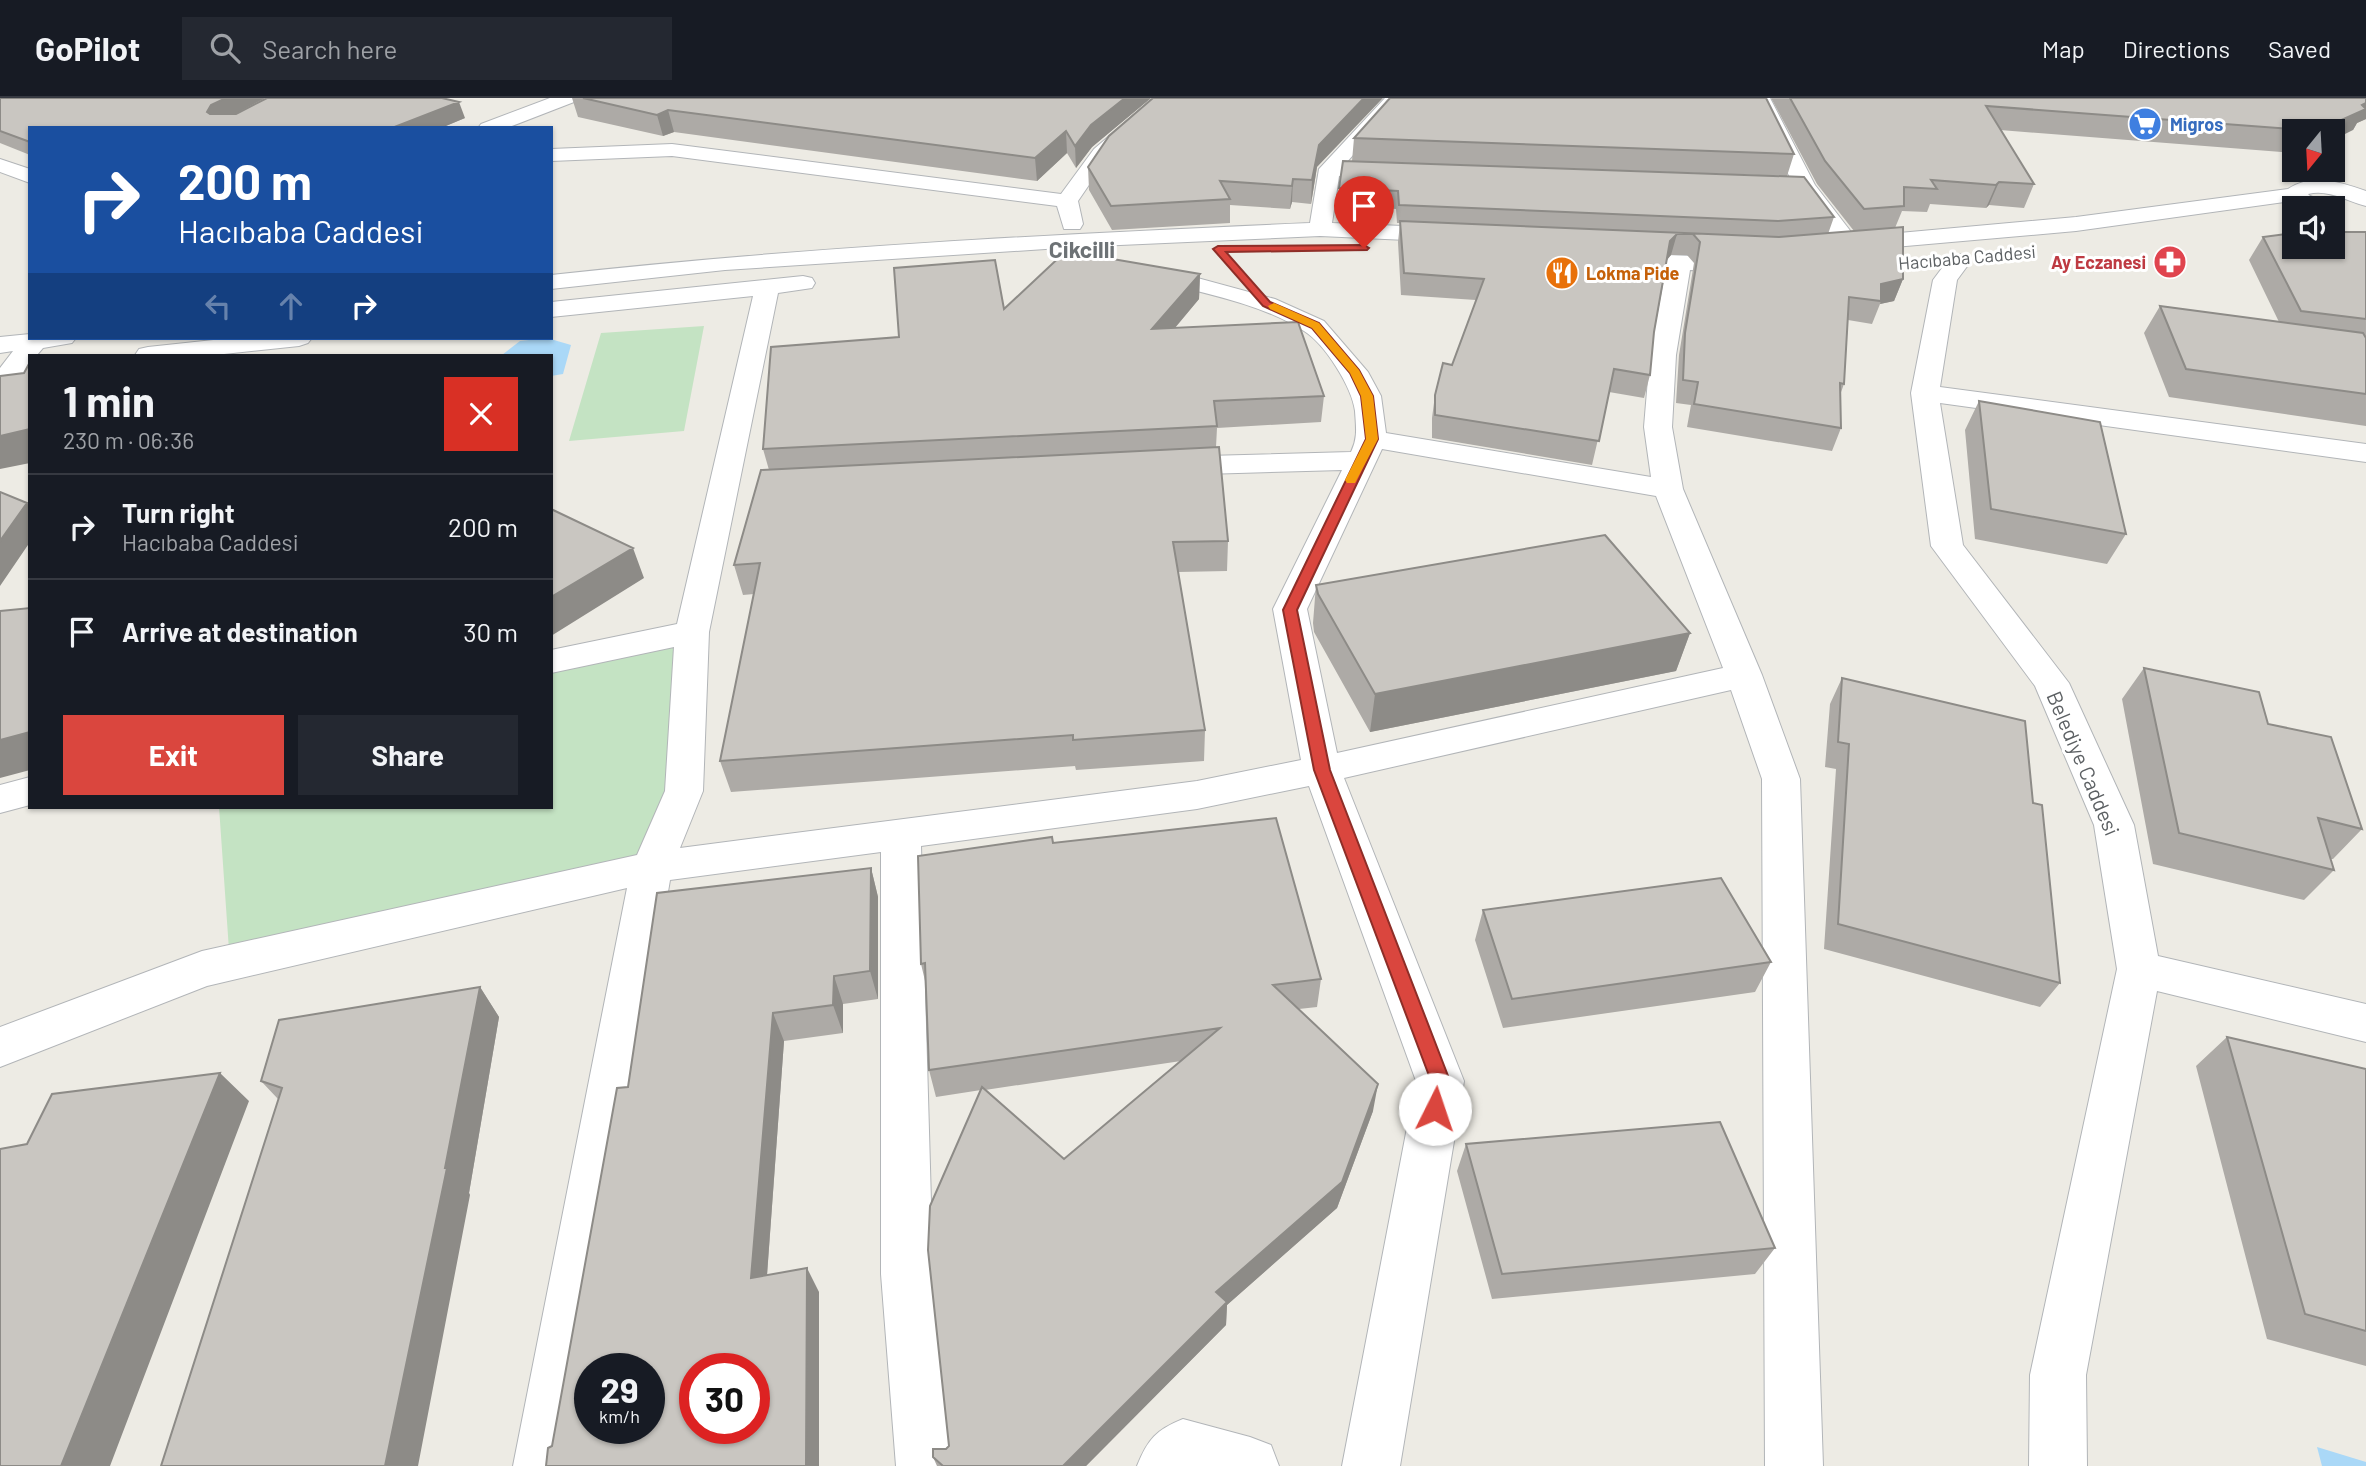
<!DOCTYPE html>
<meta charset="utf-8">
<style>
body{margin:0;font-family:Barlow,sans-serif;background:#242831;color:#f1f3f6;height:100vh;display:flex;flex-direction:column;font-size:26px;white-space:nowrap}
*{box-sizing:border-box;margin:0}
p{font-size:23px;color:#9ea1a6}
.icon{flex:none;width:38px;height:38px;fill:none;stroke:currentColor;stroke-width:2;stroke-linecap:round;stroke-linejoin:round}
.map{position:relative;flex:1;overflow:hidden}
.panel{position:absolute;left:28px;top:256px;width:525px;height:455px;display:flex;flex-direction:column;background:#171b24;border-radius:0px;box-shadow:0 2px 5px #0004}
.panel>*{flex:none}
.top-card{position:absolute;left:28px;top:28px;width:525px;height:214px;border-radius:0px;box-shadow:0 2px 5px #0004;background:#1a4fa0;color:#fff;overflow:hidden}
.needle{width:46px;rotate:198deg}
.tools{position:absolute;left:2282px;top:21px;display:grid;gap:14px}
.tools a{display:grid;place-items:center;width:63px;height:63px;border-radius:0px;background:#171b24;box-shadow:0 2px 5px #0004;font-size:35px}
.speed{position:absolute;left:574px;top:1255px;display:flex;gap:14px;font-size:35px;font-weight:700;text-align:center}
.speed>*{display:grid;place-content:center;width:91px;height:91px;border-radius:50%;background:#171b24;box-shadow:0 2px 5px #0004;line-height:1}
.speed small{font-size:18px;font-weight:400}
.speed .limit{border:10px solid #d22;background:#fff;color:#111}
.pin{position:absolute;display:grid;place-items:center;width:60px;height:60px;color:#fff;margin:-72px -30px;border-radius:50% 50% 50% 0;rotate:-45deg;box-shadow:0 0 7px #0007}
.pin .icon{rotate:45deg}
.me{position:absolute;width:77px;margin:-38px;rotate:4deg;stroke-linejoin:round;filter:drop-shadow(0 0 5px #0008)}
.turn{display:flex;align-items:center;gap:24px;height:147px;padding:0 35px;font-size:32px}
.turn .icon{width:91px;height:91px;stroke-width:2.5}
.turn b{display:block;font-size:49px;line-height:60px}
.lanes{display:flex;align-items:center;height:66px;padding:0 35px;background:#0003;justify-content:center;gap:35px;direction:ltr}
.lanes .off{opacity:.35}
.round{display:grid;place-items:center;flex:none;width:74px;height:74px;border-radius:0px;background:#242831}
.overview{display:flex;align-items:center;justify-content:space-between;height:119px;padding:0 35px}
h1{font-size:42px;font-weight:700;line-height:52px}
.primary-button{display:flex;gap:14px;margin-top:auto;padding:14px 35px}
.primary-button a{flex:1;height:80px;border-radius:0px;background:#da463e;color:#fff;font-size:28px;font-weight:700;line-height:80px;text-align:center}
.primary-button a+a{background:#242831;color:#f1f3f6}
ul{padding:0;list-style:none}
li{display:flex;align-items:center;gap:21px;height:105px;padding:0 35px;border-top:2px solid #363941}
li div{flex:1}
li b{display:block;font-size:26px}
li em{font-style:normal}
header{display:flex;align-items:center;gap:42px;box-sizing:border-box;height:98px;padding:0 35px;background:#171b24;border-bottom:2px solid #363941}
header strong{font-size:33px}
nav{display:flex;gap:38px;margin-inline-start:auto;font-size:24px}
.search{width:490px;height:63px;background:#242831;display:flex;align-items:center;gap:18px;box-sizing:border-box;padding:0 24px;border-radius:0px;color:#9ea1a6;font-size:26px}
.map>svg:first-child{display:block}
.green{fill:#c4e3c3}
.water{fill:#aad8f7}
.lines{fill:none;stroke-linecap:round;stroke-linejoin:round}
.minor-casing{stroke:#b2b5b8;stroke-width:2}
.minor{fill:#fff;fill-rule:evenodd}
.wall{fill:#adaaa6;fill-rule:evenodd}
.shaded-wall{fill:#8d8b87}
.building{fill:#c9c6c1;stroke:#8d8b87;stroke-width:2;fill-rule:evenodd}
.route{fill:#da463e;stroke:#8e2e28;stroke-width:2}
.slow{fill:#f59e0b}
.labels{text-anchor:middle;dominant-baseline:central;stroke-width:6;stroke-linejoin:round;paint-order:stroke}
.far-shop-label{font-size:18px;font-weight:bold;fill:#366cbe;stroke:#fff;text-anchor:start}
.far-street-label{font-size:18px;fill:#5c6063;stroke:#fff}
.far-health-label{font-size:18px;font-weight:bold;fill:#be3a42;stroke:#fff;text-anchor:end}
.far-food-label{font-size:18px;font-weight:bold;fill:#c56008;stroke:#fff;text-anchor:start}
.street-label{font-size:21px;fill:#5c6063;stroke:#fff}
.far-district-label{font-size:23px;font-weight:bold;fill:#6d7275;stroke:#fff}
</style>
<header>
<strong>GoPilot</strong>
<div class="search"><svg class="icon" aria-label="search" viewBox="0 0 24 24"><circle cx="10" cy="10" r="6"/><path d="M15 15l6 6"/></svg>Search here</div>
<nav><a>Map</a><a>Directions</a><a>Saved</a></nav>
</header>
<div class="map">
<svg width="2366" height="1368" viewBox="0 0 2366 1368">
<rect width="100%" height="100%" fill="#edebe4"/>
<path class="green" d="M 704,228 L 684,333 L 569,343 L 601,235 Z
M 677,547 L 670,692 L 639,761 L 229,852 L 219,709 L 551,709 L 551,573 Z"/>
<path class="water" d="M 547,240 L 571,247 L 563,276 L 551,278 L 551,257 L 502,257 L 520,243 Z
M 2317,1349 L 2366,1364 L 2366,1368 L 2322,1368 Z"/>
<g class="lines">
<defs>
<path id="minor" d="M 550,0 L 576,0 L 574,4 L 507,30 L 478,30 L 481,26 Z
M 1154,0 L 1174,0 L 1108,59 L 1078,103 L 1083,126 L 1080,131 L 1064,131 L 1057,108 L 672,58 L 551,63 L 551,51 L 672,46 L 1061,96 L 1094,51 Z
M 1385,0 L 1404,0 L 1346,65 L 1394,67 L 1401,69 L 1404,73 L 1401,77 L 1394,79 L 1339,78 L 1332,125 L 1450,130 L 1458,132 L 1461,137 L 1458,142 L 1450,144 L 1320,138 L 1075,149 L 725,172 L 551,191 L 551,177 C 803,149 1056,136 1310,125 L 1319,71 Z
M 1752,0 L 1770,0 L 1815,87 L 1855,139 L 2076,119 L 2288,91 C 2311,75 2341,84 2366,93 L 2366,108 C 2346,103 2329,91 2308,96 L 2310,98 L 2328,105 L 2331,110 L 2301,110 L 2291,103 L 2076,133 L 1849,153 L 1841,151 L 1794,88 Z
M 0,61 L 30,71 L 30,85 L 0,74 Z
M 1614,155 L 1746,160 L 1754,162 L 1758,167 L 1754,172 L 1746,174 L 1690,172 L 1676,257 L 1672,329 L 1683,391 L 1762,577 L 1800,681 L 1823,1368 L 1765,1368 L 1762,681 L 1731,592 L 1344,680 L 1464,983 L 1400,1368 L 1342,1368 L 1416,983 L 1309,688 L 1197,711 L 921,748 L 933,1176 L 954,1368 L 896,1368 L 881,1176 L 881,754 L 670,782 L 571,1368 L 513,1368 L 627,790 L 207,888 L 0,969 L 0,929 L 202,853 L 637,757 L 665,693 L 674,549 L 551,575 L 551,552 L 677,526 L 753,198 L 551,219 L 551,204 L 803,178 L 812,180 L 815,185 L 812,190 L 778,195 L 709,534 L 703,693 L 680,750 L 1197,683 L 1301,662 L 1273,511 L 1342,372 L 1170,377 L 1160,374 L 1155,368 L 1160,362 L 1170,359 L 1351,354 C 1358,340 1356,329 1355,313 C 1352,289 1325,246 1304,233 C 1260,204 1192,193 1141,179 L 1137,174 L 1141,169 L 1157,169 L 1275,201 L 1324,223 L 1368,274 L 1381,298 L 1386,335 L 1651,379 L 1644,329 L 1650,257 L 1666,171 L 1606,167 L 1602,162 L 1606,157 ZM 1382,351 L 1656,398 L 1723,570 L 1337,655 L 1307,511 Z
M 1959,156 L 1967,158 L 1971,163 L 1957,182 L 1940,289 L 2366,346 L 2366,364 L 1940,305 L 1963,447 L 2069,585 L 2134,727 L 2158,858 L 2366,906 L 2366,944 L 2157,893 L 2086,1277 L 2087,1368 L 2029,1368 L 2030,1277 L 2117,871 L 2094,727 L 2035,588 L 1931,448 L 1911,295 L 1933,182 L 1951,158 Z
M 30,236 L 30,240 L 76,240 L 72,245 L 43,250 L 37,257 L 30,257 C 30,273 15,292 0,296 L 0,270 L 13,253 L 0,255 L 0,239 Z
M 232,240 L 312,240 L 308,245 L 299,248 L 215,257 L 135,257 L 139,251 L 148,249 Z
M 30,679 L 30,707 L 0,715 L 0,687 Z
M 1183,1321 L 1250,1339 L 1271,1347 L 1279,1368 L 1137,1368 C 1148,1341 1156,1332 1183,1321 Z"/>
</defs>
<use href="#minor" class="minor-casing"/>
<use href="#minor" class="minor"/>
</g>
<path class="wall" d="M 0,0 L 265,0 L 235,16 L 465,20 L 441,30 L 30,30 L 30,57 L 0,45 Z
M 572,0 L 1151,0 L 1092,49 L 1076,70 L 1067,55 L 1037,83 L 674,34 L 663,38 L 578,19 Z
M 1771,0 L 2366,0 L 2366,21 L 2357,25 L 2353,32 L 2294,33 L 2294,55 L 2000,32 L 2034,86 L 2024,110 L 1989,107 L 1986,110 L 1930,106 L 1927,114 L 1902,113 L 1895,130 L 1903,181 L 1894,203 L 1880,206 L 1872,226 L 1848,222 L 1844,286 L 1840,297 L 1841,330 L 1832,353 L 1687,329 L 1691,307 L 1676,305 L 1679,257 L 1694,165 L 1687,157 L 1671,157 L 1667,162 L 1654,234 L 1650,277 L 1644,300 L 1609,294 L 1592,367 L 1432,340 L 1432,320 L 1435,297 L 1452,267 L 1476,202 L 1401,197 L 1398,144 L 1400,125 L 1397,125 L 1396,111 L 1337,107 L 1339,90 L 1834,119 L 1828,136 L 1854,133 L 1817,86 Z
M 1354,40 L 1794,56 L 1787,78 L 1352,63 Z
M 1088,69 L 1317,69 L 1311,106 L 1292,104 L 1290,111 L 1230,107 L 1230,125 L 1112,132 L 1089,92 Z
M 2366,134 L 2366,328 L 2169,299 L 2144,235 L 2160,208 L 2279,224 L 2249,162 L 2263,139 Z
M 1200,176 L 1199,201 L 1175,230 L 1324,298 L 1321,324 L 1217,330 L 1216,349 L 1228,443 L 1227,473 L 1178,474 L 1205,632 L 1204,663 L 1076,672 L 1075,668 L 731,694 L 720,663 L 754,496 L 743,497 L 734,467 L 769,372 L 763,351 L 899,239 L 1004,211 Z
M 1979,303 L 2126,436 L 2107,466 L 1975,441 L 1965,332 Z
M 1316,487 L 1690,535 L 1676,573 L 1370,634 L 1314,534 L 1313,525 Z
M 2144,570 L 2268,626 L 2362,731 L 2333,761 L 2330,761 L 2334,772 L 2304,802 L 2153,766 L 2122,601 Z
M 1842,580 L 2033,705 L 2060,885 L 2040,909 L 1824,851 L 1836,671 L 1825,669 L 1830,606 Z
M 1053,745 L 1321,881 L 1317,909 L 1299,911 L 1373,1013 L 1337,1110 L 1227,1207 L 1226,1227 L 1086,1368 L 937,1368 L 933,1359 L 949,1348 L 981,992 L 936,999 L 929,972 L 926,887 L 921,866 ZM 1181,963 L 1064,1061 L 985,992 Z
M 871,770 L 878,799 L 878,901 L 843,906 L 843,935 L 784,943 L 767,1178 L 819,1194 L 552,1348 L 628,989 Z
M 1483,812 L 1771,864 L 1755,894 L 1503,930 L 1475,842 Z
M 480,889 L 499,919 L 469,1095 L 470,1097 L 278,1001 L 261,983 Z
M 2227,939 L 2366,971 L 2366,1268 L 2267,1241 L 2196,968 Z
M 1466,1046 L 1775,1150 L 1755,1176 L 1492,1201 L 1457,1073 Z"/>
<path class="shaded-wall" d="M 226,0 L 265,0 L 220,24 L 207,14 L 211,7 Z
M 1125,0 L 1151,0 L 1092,49 L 1076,70 L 1075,48 L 1091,27 Z
M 1364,0 L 1383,0 L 1317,69 L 1311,106 L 1312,82 L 1319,47 Z
M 459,4 L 465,20 L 441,30 L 392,30 Z
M 2366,5 L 2366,21 L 2357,25 L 2353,32 L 2333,42 L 2333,33 L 2317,33 Z
M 668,12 L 674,34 L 663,38 L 657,17 Z
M 1066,33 L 1067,55 L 1037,83 L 1035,60 Z
M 1293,81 L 1292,104 L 1290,111 L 1292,88 Z
M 1999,84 L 1989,107 L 1986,110 L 1996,87 Z
M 1677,136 L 1671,157 L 1664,165 L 1670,143 Z
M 1200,176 L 1199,201 L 1152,257 L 1152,231 Z
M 1903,181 L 1894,203 L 1880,206 L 1881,203 L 1881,186 Z
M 30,331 L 30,365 L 0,371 L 0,338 Z
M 27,405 L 30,409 L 30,444 L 0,488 L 0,443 Z
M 633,450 L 644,480 L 551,538 L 551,499 Z
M 1690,535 L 1676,573 L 1370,634 L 1375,596 Z
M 30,634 L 30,672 L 0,680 L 0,642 Z
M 871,770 L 878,799 L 878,901 L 870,873 Z
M 834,878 L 843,906 L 843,935 L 833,907 Z
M 480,889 L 499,919 L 469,1095 L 470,1097 L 418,1368 L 385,1368 L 445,1070 Z
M 773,915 L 784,943 L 765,1204 L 751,1180 Z
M 220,975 L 249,1003 L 110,1368 L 61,1368 Z
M 1378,986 L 1373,1013 L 1337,1110 L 1227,1207 L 1226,1227 L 1086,1368 L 1063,1368 L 1216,1194 Z
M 807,1170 L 819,1194 L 819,1368 L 806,1368 Z"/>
<path class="building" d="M 0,0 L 226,0 L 211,7 L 207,14 L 210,16 L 236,16 L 267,0 L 442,0 L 459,4 L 392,30 L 30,30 L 30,44 L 0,33 Z
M 583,0 L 1125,0 L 1091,27 L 1075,48 L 1066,33 L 1035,60 L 668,12 L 657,17 Z
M 1153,0 L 1364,0 L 1319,47 L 1312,82 L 1293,81 L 1292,88 L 1220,83 L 1230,101 L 1111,108 L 1088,69 L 1109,38 Z
M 1390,0 L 1766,0 L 1794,56 L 1354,40 Z
M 1790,0 L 2366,0 L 2366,5 L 2362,7 L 2366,11 L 2317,33 L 1986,8 L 2034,86 L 1999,84 L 1996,87 L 1931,82 L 1937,91 L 1904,89 L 1904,108 L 1864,111 L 1825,63 Z
M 1343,63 L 1804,79 L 1834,119 L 1778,123 L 1399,107 L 1398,93 L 1339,90 Z
M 1400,123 L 1779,139 L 1903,129 L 1903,181 L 1881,186 L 1881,203 L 1849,199 L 1844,286 L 1840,285 L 1841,330 L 1694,306 L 1698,284 L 1683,282 L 1685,235 L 1700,144 L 1693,136 L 1677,136 L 1670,143 L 1654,234 L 1650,277 L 1614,271 L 1599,343 L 1435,317 L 1435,297 L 1443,265 L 1452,267 L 1484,181 L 1404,175 Z
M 2333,134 L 2366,134 L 2366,221 L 2301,213 L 2263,139 L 2294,135 L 2294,149 L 2333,149 Z
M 1066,153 L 1200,176 L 1152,231 L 1298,224 L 1324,298 L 1214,303 L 1217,328 L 763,351 L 771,249 L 899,239 L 894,170 L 995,162 L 1004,211 Z
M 2160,208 L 2363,235 L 2366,240 L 2366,296 L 2186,271 Z
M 30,264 L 30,331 L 0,338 L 0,278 L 24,275 Z
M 1979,303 L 2100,324 L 2126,436 L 1991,411 Z
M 1219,349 L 1228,443 L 1173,444 L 1205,632 L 1073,642 L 1073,637 L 720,663 L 760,465 L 734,467 L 761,372 Z
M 0,394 L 27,405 L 0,443 Z
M 551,411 L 633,450 L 551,499 Z
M 1605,437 L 1690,535 L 1375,596 L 1318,496 L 1316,487 Z
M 30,510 L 30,634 L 0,642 L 0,513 Z
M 2144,570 L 2259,594 L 2268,626 L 2331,639 L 2362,731 L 2318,720 L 2334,772 L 2179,735 Z
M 1842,580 L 2025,623 L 2033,705 L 2042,707 L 2060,885 L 1838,826 L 1849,646 L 1838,644 Z
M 1276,720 L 1321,881 L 1273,887 L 1378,986 L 1342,1084 L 1216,1194 L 1227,1204 L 1063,1368 L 943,1368 L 933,1359 L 933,1351 L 946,1351 L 949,1348 L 928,1152 L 930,1108 L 982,989 L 1064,1061 L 1220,930 L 929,972 L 925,865 L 921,866 L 918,758 L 1052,739 L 1053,745 Z
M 871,770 L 870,873 L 834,878 L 833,907 L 773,915 L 751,1180 L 807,1170 L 806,1368 L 546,1368 L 548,1350 L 552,1348 L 617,990 L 628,989 L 657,795 ZM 590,1270 L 649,1270 L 649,1330 L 590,1330 ZM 695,1270 L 754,1270 L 754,1330 L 695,1330 Z
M 1721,780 L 1771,864 L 1512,901 L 1483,812 Z
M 480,889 L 445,1070 L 447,1070 L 385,1368 L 161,1368 L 282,990 L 261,983 L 279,922 Z
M 2227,939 L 2366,971 L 2366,1233 L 2305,1216 Z
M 220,975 L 61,1368 L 0,1368 L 0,1051 L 27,1046 L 52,996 Z
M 1720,1024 L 1775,1150 L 1502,1176 L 1466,1046 Z"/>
<path class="route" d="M 1364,147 L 1369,150 L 1367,152 L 1226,154 L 1270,204 L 1319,225 L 1359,272 L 1373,298 L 1378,341 L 1297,512 L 1330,672 L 1450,983 L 1442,1017 L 1435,1020 L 1428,1017 L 1425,1011 L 1431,983 L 1314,672 L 1283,512 L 1366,341 L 1361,298 L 1350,275 L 1312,230 L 1263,208 L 1213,151 L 1218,148 Z"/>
<path class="slow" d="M 1274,205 L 1319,225 L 1359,272 L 1373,298 L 1378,341 L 1355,385 L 1347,385 L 1345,382 L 1366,341 L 1361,298 L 1350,275 L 1312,230 L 1270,211 L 1268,208 Z"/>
<defs>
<symbol id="supermarket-disc" viewBox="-11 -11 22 22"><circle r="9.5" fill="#3f7fe0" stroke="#fff"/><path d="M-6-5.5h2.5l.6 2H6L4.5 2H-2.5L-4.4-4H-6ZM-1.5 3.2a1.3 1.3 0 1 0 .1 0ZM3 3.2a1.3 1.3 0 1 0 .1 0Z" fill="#fff"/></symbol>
<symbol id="pharmacy-disc" viewBox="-11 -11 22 22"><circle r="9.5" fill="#e0444e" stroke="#fff"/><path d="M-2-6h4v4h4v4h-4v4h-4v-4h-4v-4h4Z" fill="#fff"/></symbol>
<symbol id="restaurant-disc" viewBox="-11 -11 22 22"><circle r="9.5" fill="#e8710a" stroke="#fff"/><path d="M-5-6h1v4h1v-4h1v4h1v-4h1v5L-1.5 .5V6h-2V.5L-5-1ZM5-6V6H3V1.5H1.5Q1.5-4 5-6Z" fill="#fff"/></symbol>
</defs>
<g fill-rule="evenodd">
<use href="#supermarket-disc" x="2126" y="7" width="38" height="38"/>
<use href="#pharmacy-disc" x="2151" y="145" width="38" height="38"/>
<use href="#restaurant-disc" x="1543" y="156" width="38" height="38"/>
</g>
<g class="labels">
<g class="far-shop-label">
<text x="2170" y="26">Migros</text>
</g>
<g class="far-street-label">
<text transform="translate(1967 159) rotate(-5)">Hacıbaba Caddesi</text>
</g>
<g class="far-health-label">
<text x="2146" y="164">Ay Eczanesi</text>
</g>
<g class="far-food-label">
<text x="1586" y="175">Lokma Pide</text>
</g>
<g class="street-label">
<text transform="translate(2084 665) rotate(67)">Belediye Caddesi</text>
</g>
<g class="far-district-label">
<text x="1082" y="151">Cikcilli</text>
</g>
</g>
</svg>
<div class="tools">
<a><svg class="needle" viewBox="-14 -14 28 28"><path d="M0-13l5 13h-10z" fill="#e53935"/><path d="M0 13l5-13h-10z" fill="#9ea1a6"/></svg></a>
<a><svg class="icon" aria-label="sound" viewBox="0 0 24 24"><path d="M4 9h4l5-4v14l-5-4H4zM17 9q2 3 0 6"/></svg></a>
</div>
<div class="speed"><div>29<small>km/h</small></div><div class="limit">30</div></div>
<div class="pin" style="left:1364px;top:150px;background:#d93025"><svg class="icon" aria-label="arrive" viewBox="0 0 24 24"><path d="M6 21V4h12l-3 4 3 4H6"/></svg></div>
<svg class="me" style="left:1435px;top:1011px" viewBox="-20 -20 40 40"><circle r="19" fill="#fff"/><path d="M0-13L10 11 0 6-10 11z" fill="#da463e"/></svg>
<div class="top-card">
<div class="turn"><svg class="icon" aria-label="right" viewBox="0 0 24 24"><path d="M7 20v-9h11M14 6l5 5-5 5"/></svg><div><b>200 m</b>Hacıbaba Caddesi</div></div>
<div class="lanes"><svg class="icon off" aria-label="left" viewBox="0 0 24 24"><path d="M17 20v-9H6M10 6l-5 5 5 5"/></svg><svg class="icon off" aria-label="ahead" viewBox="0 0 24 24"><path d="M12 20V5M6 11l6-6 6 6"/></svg><svg class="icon" aria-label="right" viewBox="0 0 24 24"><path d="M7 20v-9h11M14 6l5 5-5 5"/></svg></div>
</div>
<section class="panel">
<div class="overview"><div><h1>1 min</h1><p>230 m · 06:36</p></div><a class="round" style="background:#d93025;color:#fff"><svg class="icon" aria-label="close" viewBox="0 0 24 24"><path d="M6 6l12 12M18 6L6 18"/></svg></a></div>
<ul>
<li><svg class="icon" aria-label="right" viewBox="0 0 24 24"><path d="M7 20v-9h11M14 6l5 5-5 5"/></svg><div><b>Turn right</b><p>Hacıbaba Caddesi</p></div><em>200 m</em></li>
<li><svg class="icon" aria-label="arrive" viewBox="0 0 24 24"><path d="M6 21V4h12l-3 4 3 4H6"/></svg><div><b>Arrive at destination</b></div><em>30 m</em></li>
</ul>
<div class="primary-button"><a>Exit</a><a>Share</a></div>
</section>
</div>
